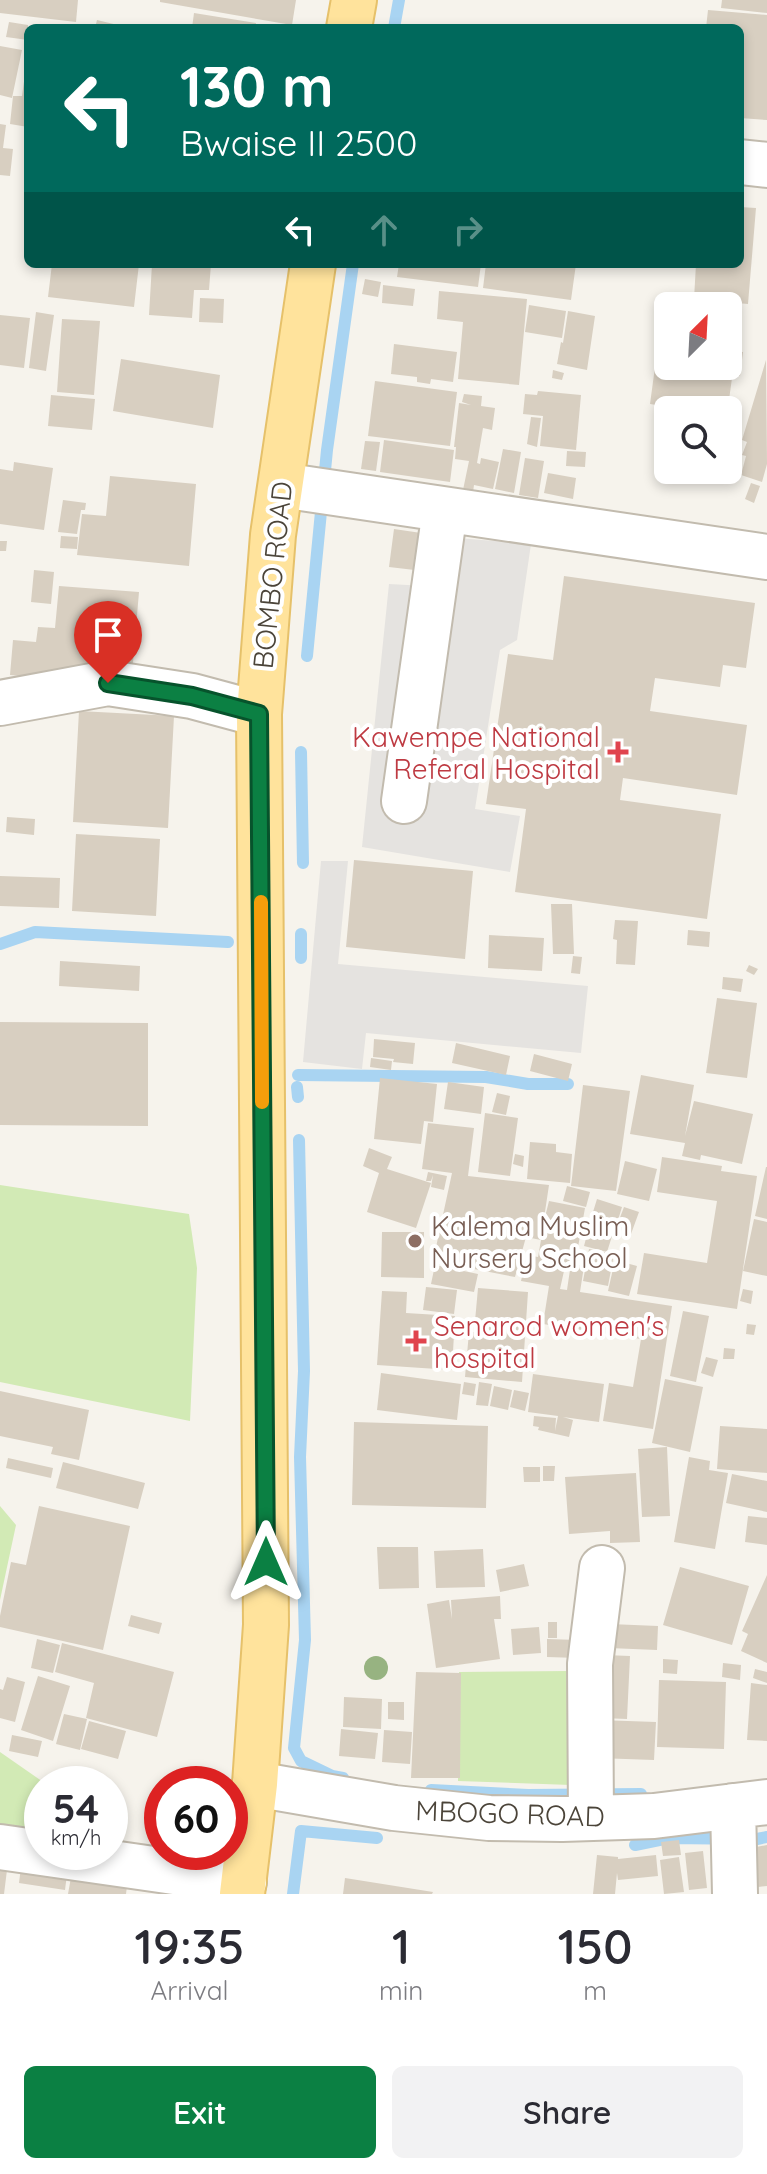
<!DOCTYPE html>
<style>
body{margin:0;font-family:Quicksand,sans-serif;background:#f2f2f3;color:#2b2b33;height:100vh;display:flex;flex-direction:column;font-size:30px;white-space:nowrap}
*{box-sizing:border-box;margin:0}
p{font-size:26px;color:#7c7c81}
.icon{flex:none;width:44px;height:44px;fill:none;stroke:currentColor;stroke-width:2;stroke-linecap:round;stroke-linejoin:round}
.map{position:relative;height:1894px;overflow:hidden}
.side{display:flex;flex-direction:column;background:#fff;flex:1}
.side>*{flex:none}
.guide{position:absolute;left:24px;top:24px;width:720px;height:244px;border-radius:12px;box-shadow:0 4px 12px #0003;background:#00695c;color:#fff;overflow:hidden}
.needle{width:52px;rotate:24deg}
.buttons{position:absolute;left:654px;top:292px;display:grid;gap:16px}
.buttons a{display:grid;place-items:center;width:88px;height:88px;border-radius:12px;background:#fff;box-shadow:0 4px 12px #0003;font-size:40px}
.speed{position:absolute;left:24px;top:1766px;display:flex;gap:16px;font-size:40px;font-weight:700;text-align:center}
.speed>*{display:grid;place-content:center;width:104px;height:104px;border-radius:50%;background:#fff;box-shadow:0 4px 12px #0003;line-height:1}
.speed small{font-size:20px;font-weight:400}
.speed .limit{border:12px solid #d22;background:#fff;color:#111}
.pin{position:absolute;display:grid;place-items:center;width:68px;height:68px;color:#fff;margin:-82px -34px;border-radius:50% 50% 50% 0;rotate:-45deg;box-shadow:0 0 8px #0007}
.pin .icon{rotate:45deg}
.me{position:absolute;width:88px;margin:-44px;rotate:0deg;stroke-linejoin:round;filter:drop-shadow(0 0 6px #0008)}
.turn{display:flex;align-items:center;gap:28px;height:168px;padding:0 24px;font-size:36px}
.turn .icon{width:104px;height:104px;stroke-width:2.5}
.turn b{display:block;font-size:56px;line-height:68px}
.lanes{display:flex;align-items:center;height:76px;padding:0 24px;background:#0003;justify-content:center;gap:40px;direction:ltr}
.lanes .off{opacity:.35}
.eta{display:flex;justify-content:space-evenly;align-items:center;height:136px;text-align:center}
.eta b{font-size:48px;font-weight:600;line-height:56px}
.primary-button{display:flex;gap:16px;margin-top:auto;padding:16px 24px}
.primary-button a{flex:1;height:92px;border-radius:12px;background:#0b8043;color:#fff;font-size:32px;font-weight:600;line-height:92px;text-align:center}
.primary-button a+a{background:#f2f2f3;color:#2b2b33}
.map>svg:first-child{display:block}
.green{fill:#d2eab5}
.parking{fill:#e5e3e0}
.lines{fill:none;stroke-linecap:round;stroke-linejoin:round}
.stream{stroke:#a9d4f2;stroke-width:12}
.building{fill:#d8cfc1;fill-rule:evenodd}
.minor-casing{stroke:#c2bbae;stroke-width:48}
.major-casing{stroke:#e6c16a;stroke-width:48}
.minor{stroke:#fff;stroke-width:44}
.major{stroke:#ffe39c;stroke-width:44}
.tree{fill:#97b381}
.route-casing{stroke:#07532c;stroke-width:20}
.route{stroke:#0b8043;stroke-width:14}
.slow{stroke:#f59e0b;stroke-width:14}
.health-dot{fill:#e0444e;stroke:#fff;stroke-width:3}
.education-dot{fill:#8d6e63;stroke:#fff;stroke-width:3}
.labels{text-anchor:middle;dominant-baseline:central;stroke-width:8;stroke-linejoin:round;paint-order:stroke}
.street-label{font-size:28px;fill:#4b4439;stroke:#fff}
.health-label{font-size:28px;fill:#be3a42;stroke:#fff;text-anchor:end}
.education-label{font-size:28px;fill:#785e54;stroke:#fff;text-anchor:start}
</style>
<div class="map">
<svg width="767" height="1894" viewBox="0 0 767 1894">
<rect width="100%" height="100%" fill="#f6f3ec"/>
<path class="green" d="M 0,1185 L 189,1214 L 197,1268 L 190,1421 L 0,1382 Z
M 0,1506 L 16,1525 L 0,1600 Z
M 570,1671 L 571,1785 L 458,1781 L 459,1672 Z
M 0,1752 L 46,1784 L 42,1784 L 42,1831 L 0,1825 Z"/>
<path class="parking" d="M 432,536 L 531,544 L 517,640 L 500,650 L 475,809 L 520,816 L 510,872 L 362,847 L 389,584 L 426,586 Z
M 321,861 L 348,861 L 338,964 L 588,986 L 581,1053 L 366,1033 L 362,1069 L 303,1062 Z"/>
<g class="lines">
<path class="stream" d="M 394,28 L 399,0
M 307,656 L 327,450 L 353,264
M 301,752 L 303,863
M 0,944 L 35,932 L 228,942
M 301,958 L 301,934
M 298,1075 L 486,1077 L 528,1084 L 568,1084
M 297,1087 L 298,1097
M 299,1140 L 304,1371 L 300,1457 L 305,1640 L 294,1748 L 301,1761 L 332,1776 L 343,1778
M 431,1790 L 528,1795 L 641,1794
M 635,1845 L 669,1838 L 757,1839 L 767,1837
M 293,1894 L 301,1831 L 377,1838"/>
</g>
<path class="building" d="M 0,0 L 78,0 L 76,22 L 0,13 Z
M 160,0 L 296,0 L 292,25 L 160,2 Z
M 722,0 L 767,0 L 767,13 L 721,8 Z
M 708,10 L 767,15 L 767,120 L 740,118 L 740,28 L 706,28 Z
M 194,13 L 256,23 L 255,28 L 192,28 Z
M 97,20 L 126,27 L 126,28 L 95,28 Z
M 9,22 L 28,25 L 28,40 L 6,37 Z
M 0,46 L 22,50 L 12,98 L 0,95 Z
M 26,67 L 28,67 L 28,127 L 10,124 L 13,96 L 22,96 Z
M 0,124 L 6,125 L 3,148 L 13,149 L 10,176 L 0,175 Z
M 740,207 L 756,208 L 748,304 L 694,299 L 696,264 L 740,264 Z
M 52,264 L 139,264 L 134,307 L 48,297 Z
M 152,264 L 211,264 L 209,290 L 194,290 L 192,318 L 149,315 Z
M 399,264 L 481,264 L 478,287 L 397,277 Z
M 486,264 L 576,264 L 571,300 L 483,288 Z
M 365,279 L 381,282 L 378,297 L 362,294 Z
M 383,285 L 415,289 L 413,306 L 382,303 Z
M 439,291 L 527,299 L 519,385 L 458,379 L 463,322 L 437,319 Z
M 200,298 L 224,299 L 223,323 L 199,322 Z
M 529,305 L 566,311 L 562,338 L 525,332 Z
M 568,311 L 595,316 L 587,370 L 557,364 L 561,342 L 563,343 Z
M 36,312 L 54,315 L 46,371 L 29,368 Z
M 0,315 L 30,318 L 24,368 L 0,365 Z
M 62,319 L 100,321 L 94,395 L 57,392 Z
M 394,344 L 457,352 L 453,382 L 431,379 L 430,384 L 417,382 L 417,377 L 391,374 Z
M 728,350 L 743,352 L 740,376 L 696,371 L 697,366 L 728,366 Z
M 121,359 L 220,375 L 213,428 L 113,411 Z
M 766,360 L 767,464 L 762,482 L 741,475 L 746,456 L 742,455 L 747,442 L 742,440 Z
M 655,367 L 732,378 L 729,400 L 737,401 L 733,436 L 728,435 L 728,410 L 668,410 L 668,470 L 729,470 L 727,481 L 654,471 L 663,406 L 650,404 Z
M 553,370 L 564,373 L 562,380 L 552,378 Z
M 375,381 L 457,392 L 450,446 L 368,436 Z
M 538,391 L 581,395 L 576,450 L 540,446 L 543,416 L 523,414 L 525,394 L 537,395 Z
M 464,394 L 482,396 L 481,406 L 495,408 L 492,430 L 483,428 L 477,463 L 480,464 L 481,458 L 499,462 L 493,489 L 474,485 L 473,492 L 463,490 L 469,461 L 455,459 L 456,447 L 454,447 L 459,403 L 471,405 L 462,402 Z
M 51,395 L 95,399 L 92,430 L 48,426 Z
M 531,417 L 541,418 L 537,447 L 527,444 Z
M 384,440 L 454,450 L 450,482 L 380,472 Z
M 365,441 L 380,442 L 376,471 L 361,469 Z
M 503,449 L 521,452 L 514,493 L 495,489 Z
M 567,451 L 586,452 L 585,467 L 566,466 Z
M 525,458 L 544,461 L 538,498 L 519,495 Z
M 14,462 L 53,468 L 44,530 L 0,524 L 0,469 L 13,471 Z
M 548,473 L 576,478 L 573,499 L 544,493 Z
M 110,476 L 196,484 L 189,566 L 77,555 L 82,514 L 106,516 Z
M 751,483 L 760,486 L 754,503 L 745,499 Z
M 63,500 L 86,503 L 85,510 L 81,510 L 77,534 L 58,532 Z
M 394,529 L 428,534 L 423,571 L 389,567 Z
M 61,536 L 78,537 L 77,549 L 60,548 Z
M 0,541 L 7,541 L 6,551 L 0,551 Z
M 34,570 L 54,572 L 51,604 L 31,602 Z
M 564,576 L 755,603 L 746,668 L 723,665 L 720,687 L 655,678 L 650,711 L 747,725 L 737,795 L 623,778 L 620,800 L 721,814 L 707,919 L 515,892 L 526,809 L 486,804 L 508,654 L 553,660 Z
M 59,586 L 139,592 L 131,686 L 10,675 L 13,640 L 36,642 L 38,627 L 55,628 Z
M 79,711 L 174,716 L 168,828 L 73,822 Z
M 7,817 L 35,819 L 34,835 L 6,832 Z
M 76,834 L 160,839 L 156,916 L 72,911 Z
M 354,860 L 473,871 L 465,959 L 346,947 Z
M 0,876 L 60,878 L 59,908 L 0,906 Z
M 551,904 L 572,904 L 574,954 L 553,954 Z
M 615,920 L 638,921 L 635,965 L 616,964 L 617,940 L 613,939 Z
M 688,930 L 710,932 L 709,947 L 687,945 Z
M 489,935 L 544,938 L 542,971 L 488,968 Z
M 573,956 L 582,957 L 580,974 L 571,973 Z
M 60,961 L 140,966 L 139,991 L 59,986 Z
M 749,965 L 758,969 L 754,975 L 746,971 Z
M 723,977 L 743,979 L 741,992 L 722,989 Z
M 717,998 L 757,1003 L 747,1078 L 706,1073 Z
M 0,1022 L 148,1023 L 148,1126 L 0,1125 Z
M 374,1039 L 415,1043 L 413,1064 L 393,1062 L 394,1059 L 373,1057 Z
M 456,1043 L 510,1056 L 506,1075 L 452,1063 Z
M 534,1054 L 572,1064 L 568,1081 L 530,1071 Z
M 371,1058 L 392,1061 L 391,1070 L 370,1067 Z
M 641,1075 L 694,1085 L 685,1136 L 694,1101 L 753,1114 L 742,1164 L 701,1155 L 700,1160 L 682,1156 L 685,1143 L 630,1134 Z
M 380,1078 L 437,1084 L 433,1122 L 424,1121 L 421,1144 L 374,1139 Z
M 448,1082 L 484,1087 L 481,1114 L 444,1109 Z
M 583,1085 L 630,1091 L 616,1191 L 571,1186 Z
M 497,1093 L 510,1096 L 506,1115 L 492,1112 Z
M 485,1113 L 518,1118 L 510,1176 L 478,1172 Z
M 428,1123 L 474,1128 L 468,1176 L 549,1185 L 543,1225 L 549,1201 L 585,1208 L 575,1264 L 584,1266 L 580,1292 L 672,1306 L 653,1429 L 603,1421 L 609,1383 L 633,1387 L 641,1339 L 543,1324 L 549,1286 L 521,1281 L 527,1255 L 538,1257 L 541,1240 L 526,1237 L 515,1277 L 433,1261 L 452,1173 L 422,1169 ZM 566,1262 L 571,1263 L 567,1290 L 560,1289 Z
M 530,1142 L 556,1144 L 556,1152 L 572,1154 L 570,1183 L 527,1179 Z
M 369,1148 L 392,1157 L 387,1169 L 431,1183 L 416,1228 L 367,1212 L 379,1173 L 363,1166 Z
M 515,1154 L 524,1156 L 523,1167 L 513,1164 Z
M 662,1157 L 722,1166 L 721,1171 L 757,1176 L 737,1309 L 637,1294 L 644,1253 L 707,1263 L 717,1201 L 657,1192 Z
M 625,1161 L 657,1169 L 649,1201 L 617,1194 Z
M 766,1167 L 767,1167 L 767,1219 L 755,1216 Z
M 428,1172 L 447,1176 L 444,1190 L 431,1187 L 433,1175 L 431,1181 L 426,1181 Z
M 567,1186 L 590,1192 L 586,1207 L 563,1201 Z
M 597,1199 L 622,1207 L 614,1233 L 589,1225 Z
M 624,1207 L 639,1212 L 631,1234 L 616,1228 Z
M 754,1219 L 767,1222 L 767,1276 L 743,1271 Z
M 589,1227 L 613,1233 L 607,1252 L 584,1246 Z
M 382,1232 L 424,1232 L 424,1278 L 381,1277 Z
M 589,1249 L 614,1254 L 608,1286 L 583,1281 Z
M 615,1260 L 637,1266 L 629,1296 L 608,1291 Z
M 435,1265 L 478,1274 L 474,1292 L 431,1284 Z
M 426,1287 L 457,1290 L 454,1314 L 423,1310 Z
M 478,1288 L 528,1292 L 522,1382 L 465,1377 L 469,1332 L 474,1332 Z
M 743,1289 L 753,1291 L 751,1304 L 740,1301 Z
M 382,1291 L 407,1292 L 406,1313 L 455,1316 L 452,1370 L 377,1365 Z
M 683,1311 L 709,1316 L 696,1382 L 670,1376 Z
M 747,1324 L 756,1325 L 754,1335 L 746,1334 Z
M 724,1348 L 735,1349 L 734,1359 L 723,1359 Z
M 706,1357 L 718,1360 L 713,1377 L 701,1373 Z
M 381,1373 L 461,1384 L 457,1420 L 377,1410 Z
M 533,1374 L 604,1384 L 599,1422 L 563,1417 L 573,1420 L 569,1437 L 538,1430 L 539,1427 L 533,1426 L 534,1416 L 556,1418 L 555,1431 L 558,1416 L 528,1412 Z
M 665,1379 L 703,1387 L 690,1452 L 652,1443 Z
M 464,1382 L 476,1384 L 474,1396 L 462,1394 Z
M 479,1382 L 492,1384 L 488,1406 L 476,1405 Z
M 494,1386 L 512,1390 L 508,1410 L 490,1406 Z
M 514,1390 L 529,1393 L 525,1411 L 510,1407 Z
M 0,1391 L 89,1410 L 79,1460 L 51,1454 L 53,1447 L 0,1436 Z
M 354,1422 L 488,1426 L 486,1508 L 352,1505 Z
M 720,1426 L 767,1429 L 767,1473 L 717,1469 Z
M 667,1447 L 670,1516 L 642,1517 L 638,1449 Z
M 689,1457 L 710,1461 L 709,1470 L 728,1473 L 715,1549 L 674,1542 Z
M 8,1458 L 53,1468 L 51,1478 L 6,1468 Z
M 63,1462 L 145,1483 L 138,1509 L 56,1488 Z
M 543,1466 L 555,1466 L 554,1481 L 543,1481 Z
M 523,1467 L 540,1467 L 540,1482 L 524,1482 Z
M 636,1473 L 640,1542 L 610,1543 L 610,1531 L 569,1534 L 565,1477 Z
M 732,1474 L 767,1481 L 767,1512 L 726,1503 Z
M 39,1506 L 130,1526 L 103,1650 L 0,1627 L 0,1616 L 11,1562 L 26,1565 Z
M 748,1516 L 767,1518 L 767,1545 L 745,1542 Z
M 377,1547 L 418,1547 L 419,1588 L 379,1589 Z
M 483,1549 L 485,1587 L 436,1588 L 434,1551 Z
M 524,1564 L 529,1586 L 500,1592 L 496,1570 Z
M 680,1567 L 749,1586 L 732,1645 L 663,1625 Z
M 767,1575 L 767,1663 L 741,1651 L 748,1634 L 742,1631 Z
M 500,1596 L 501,1619 L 494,1619 L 500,1659 L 436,1668 L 427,1604 L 449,1600 L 452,1619 L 451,1600 Z
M 131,1615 L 162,1623 L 159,1634 L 128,1626 Z
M 548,1622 L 557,1622 L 557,1638 L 548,1638 Z
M 610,1624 L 658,1626 L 657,1650 L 609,1648 Z
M 539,1627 L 541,1653 L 513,1655 L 511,1629 Z
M 37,1639 L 60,1645 L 53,1673 L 31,1668 Z
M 547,1639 L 578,1640 L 578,1658 L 547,1657 Z
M 62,1643 L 174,1672 L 157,1737 L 86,1718 L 94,1683 L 55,1672 Z
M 605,1655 L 630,1656 L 627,1719 L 602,1718 Z
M 663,1659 L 678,1660 L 677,1674 L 663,1673 Z
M 723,1663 L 741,1665 L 740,1680 L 722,1677 Z
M 755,1669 L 767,1672 L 767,1683 L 753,1678 Z
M 416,1672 L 461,1673 L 460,1778 L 411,1778 Z
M 38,1676 L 70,1686 L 53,1741 L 21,1730 Z
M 7,1677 L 25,1682 L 15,1722 L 0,1718 L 0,1689 L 3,1690 Z
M 659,1680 L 726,1682 L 724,1749 L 657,1747 Z
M 751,1683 L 767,1685 L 767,1741 L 747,1740 Z
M 344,1697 L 382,1699 L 381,1729 L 343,1727 Z
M 388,1702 L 404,1702 L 404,1720 L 388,1719 Z
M 64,1714 L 87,1719 L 80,1750 L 56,1744 Z
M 599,1720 L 656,1722 L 654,1760 L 597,1758 Z
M 89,1721 L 126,1731 L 118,1759 L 81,1749 Z
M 341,1729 L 378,1733 L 375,1759 L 339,1756 Z
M 384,1730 L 412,1732 L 410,1764 L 382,1762 Z
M 12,1735 L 42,1741 L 38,1757 L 9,1751 Z
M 679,1840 L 681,1855 L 663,1856 L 661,1842 Z
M 767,1845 L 767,1886 L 758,1887 L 751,1848 Z
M 703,1851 L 707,1888 L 689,1890 L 685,1853 Z
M 597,1855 L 618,1857 L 618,1859 L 656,1855 L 658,1876 L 618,1880 L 617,1873 L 615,1894 L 593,1894 Z
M 679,1857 L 684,1892 L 664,1894 L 660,1860 Z
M 22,1859 L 68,1866 L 65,1890 L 19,1883 Z
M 73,1866 L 128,1878 L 126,1894 L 68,1894 Z
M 0,1869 L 7,1870 L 4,1894 L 0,1894 Z
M 345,1878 L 433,1892 L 432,1894 L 343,1894 Z"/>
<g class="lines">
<defs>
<path id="minor" d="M 740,162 L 767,165
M 281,485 L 767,557
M 0,703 L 108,683 L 192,696 L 259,714
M 404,801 L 445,510
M 255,1784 L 394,1808 L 489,1818 L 562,1819 L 654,1816 L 767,1802
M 733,1806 L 735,1894
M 591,1818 L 590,1664 L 602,1568
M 0,1847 L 244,1882"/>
<path id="major" d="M 349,28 L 354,0
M 242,1894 L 255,1784 L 266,1625 L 259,714 L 273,535 L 313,264"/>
</defs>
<use href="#minor" class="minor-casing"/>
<use href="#major" class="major-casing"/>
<use href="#minor" class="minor"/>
<use href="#major" class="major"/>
</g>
<circle class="tree" cx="376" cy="1668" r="12"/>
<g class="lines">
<defs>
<path id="route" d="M 108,683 L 192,696 L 259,714 L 266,1562"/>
</defs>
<use href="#route" class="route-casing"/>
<use href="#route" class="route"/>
<path class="slow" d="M 261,902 L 262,1102"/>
</g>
<g class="health-dot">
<path d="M614 740h8v8h8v8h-8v8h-8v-8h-8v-8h8z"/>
<path d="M412 1329h8v8h8v8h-8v8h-8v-8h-8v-8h8z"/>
</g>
<circle class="education-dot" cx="415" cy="1241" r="8"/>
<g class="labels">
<g class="street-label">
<text transform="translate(272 575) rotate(-84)">BOMBO ROAD</text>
<text transform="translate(510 1813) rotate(2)">MBOGO ROAD</text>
</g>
<g class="health-label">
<text x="600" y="736">Kawempe National<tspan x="600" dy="32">Referal Hospital</tspan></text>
<text x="434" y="1325" text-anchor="start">Senarod women's<tspan x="434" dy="32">hospital</tspan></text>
</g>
<g class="education-label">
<text x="431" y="1225">Kalema Muslim<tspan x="431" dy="32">Nursery School</tspan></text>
</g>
</g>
</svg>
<div class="buttons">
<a><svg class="needle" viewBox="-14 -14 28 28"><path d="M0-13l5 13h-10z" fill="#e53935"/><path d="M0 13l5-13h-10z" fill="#7c7c81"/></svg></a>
<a><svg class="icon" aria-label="search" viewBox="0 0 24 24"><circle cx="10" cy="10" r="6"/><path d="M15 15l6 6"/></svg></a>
</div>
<div class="speed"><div>54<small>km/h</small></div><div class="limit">60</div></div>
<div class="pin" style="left:108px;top:683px;background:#d93025"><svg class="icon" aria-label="arrive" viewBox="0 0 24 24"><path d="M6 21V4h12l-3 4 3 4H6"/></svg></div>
<svg class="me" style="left:266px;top:1562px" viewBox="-20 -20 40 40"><path d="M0-17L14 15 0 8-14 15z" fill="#0b8043" stroke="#fff" stroke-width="4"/></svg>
<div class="guide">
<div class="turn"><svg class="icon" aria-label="left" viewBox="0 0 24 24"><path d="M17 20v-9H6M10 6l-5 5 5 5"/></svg><div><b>130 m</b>Bwaise II 2500</div></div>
<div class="lanes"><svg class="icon" aria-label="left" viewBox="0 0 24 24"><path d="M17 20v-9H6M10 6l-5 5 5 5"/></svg><svg class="icon off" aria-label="ahead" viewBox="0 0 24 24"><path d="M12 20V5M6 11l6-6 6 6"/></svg><svg class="icon off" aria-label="right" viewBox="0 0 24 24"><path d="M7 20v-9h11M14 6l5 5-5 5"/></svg></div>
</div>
</div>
<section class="side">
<div class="eta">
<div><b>19:35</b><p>Arrival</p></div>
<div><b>1</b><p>min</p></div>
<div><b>150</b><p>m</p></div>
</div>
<div class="primary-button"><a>Exit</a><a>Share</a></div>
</section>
